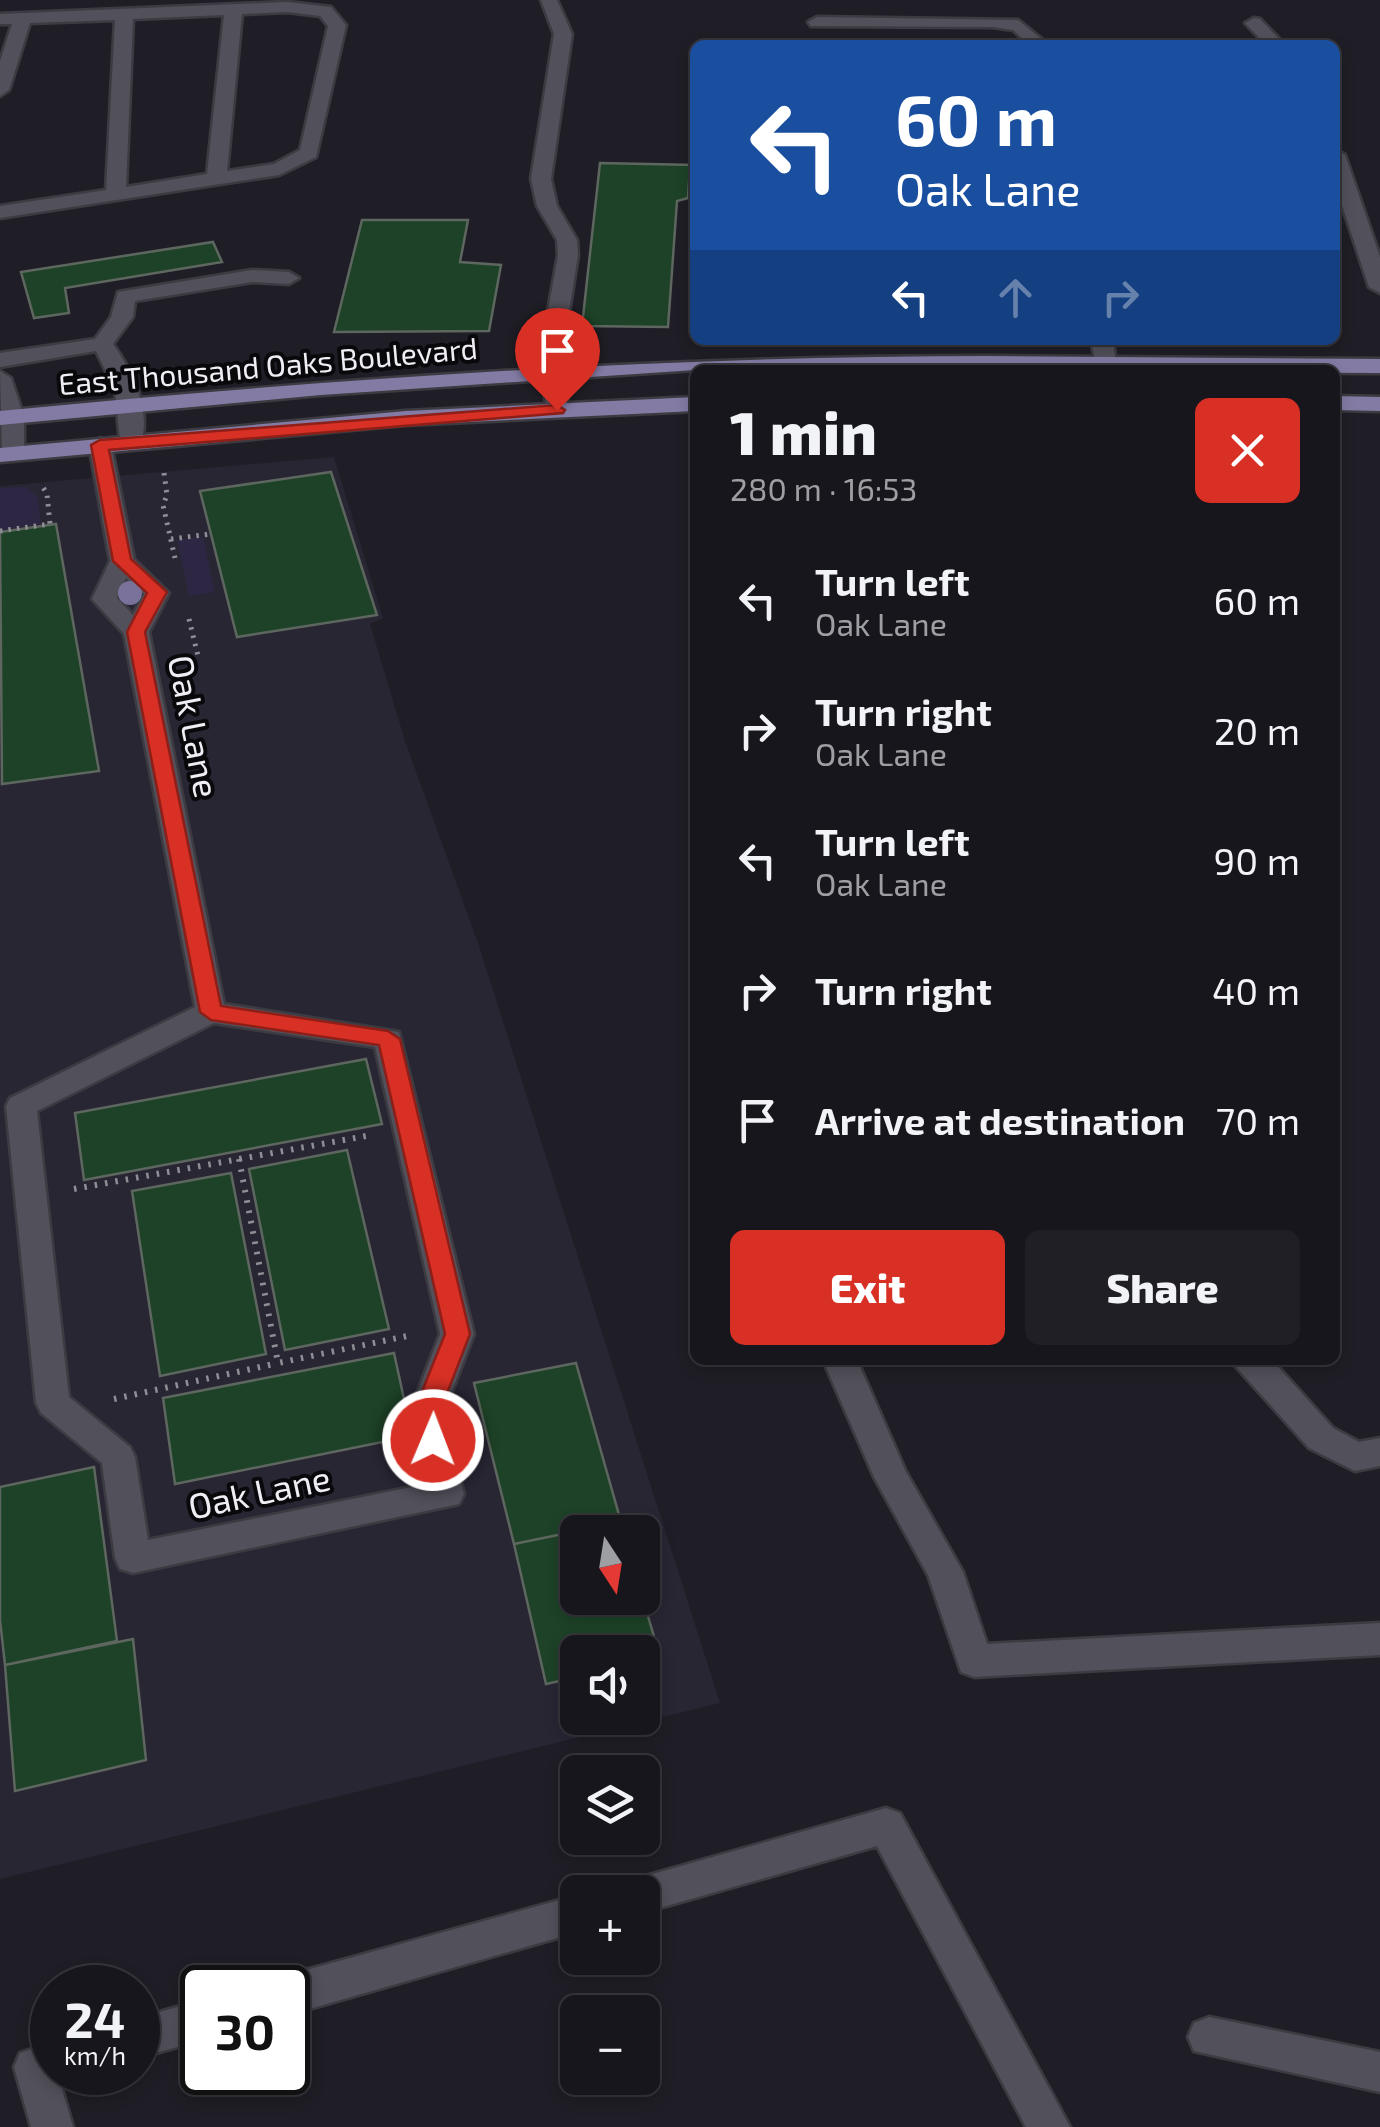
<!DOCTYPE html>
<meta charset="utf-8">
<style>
body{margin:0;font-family:"Exo 2",sans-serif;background:#201f25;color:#f1f3f6;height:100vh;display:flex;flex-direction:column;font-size:38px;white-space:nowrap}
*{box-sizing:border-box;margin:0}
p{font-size:32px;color:#9e9fa3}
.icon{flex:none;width:55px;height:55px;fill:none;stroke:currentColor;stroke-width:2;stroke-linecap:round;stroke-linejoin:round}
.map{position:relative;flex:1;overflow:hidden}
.drawer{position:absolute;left:690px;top:365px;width:650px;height:1000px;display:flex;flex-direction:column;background:#17161c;border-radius:15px;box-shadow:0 5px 15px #0003,0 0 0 2px #36353b}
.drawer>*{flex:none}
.banner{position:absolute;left:690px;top:40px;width:650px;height:305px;border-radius:15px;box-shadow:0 5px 15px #0003,0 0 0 2px #36353b;background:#1a4fa0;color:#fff;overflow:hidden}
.needle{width:65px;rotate:168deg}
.buttons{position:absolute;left:560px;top:1515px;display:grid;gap:20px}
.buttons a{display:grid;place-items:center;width:100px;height:100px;border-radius:15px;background:#17161c;box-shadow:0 5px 15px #0003,0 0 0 2px #36353b;font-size:50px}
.speed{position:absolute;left:30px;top:1965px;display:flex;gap:20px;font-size:50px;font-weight:700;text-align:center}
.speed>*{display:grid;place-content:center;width:130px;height:130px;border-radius:50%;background:#17161c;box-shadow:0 5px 15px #0003,0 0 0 2px #36353b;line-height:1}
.speed small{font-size:25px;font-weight:400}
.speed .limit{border:5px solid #111;border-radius:15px;background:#fff;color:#111}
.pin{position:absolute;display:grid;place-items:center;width:85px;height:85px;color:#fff;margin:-102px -42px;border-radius:50% 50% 50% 0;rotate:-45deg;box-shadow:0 0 10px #0007}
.pin .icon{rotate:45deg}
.me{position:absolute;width:110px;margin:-55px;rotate:1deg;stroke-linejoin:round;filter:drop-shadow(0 0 8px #0008)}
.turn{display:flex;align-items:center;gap:35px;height:210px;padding:0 40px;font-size:45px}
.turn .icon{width:130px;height:130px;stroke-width:2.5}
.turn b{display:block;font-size:70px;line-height:85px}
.lanes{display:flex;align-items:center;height:95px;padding:0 40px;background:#0003;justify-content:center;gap:50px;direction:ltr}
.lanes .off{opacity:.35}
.round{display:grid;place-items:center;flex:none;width:105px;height:105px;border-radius:15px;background:#201f25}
.overview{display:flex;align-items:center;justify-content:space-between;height:170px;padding:0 40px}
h1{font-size:60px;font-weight:800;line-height:75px}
.button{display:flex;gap:20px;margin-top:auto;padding:20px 40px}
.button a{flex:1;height:115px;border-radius:15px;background:#d93025;color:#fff;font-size:40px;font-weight:800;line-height:115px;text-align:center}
.button a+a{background:#201f25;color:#f1f3f6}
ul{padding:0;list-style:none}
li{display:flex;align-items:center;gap:30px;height:130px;padding:0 40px}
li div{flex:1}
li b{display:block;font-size:38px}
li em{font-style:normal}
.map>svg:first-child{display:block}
.built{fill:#292634;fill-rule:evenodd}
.green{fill:#2e2743}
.building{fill:#1d4227;stroke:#5d665f;stroke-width:2.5}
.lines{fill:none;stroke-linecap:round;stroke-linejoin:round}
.minor-casing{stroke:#3c3b41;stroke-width:5}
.major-casing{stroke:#3c3b41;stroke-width:5}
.path-far1{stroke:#8f8e95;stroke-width:5;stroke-dasharray:2.5 6;stroke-linecap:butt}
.path{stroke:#8f8e95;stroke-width:6;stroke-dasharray:2.5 8;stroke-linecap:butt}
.minor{fill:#52505a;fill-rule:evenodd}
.major{fill:#847ba4;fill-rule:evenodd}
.tree{fill:#7a729a}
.route{fill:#d93025;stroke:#8d1f18;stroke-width:2.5}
.labels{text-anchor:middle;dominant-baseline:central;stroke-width:8;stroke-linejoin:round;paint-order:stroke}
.far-street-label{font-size:30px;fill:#efeef4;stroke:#09090c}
.street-label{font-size:35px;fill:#efeef4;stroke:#09090c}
</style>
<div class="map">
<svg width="1380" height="2127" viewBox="0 0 1380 2127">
<rect width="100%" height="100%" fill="#1f1e26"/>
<path class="built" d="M 334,457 L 383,618 L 370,624 L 405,741 L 478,943 L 720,1703 L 0,1879 L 0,486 ZM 578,1532 L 642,1532 L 642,1598 L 578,1598 ZM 578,1652 L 642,1652 L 642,1718 L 578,1718 Z"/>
<path class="green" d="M 26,487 L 37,496 L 41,524 L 0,530 L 0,488 Z
M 203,537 L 215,592 L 189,596 L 177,540 Z"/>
<path class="building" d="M 600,163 L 695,165 L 695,182 L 689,182 L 688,198 L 677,201 L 668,327 L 582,326 Z
M 362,220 L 468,220 L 460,262 L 501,265 L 489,331 L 334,332 Z
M 213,242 L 222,262 L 65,288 L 69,313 L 34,318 L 21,272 Z
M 331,472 L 377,615 L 237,637 L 200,491 Z
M 56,524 L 99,771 L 2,784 L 0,532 Z
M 366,1059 L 382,1124 L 84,1180 L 75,1113 Z
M 347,1150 L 389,1329 L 285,1350 L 249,1169 Z
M 231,1173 L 266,1354 L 160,1376 L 132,1191 Z
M 394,1353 L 412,1436 L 175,1484 L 163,1398 Z
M 576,1363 L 621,1522 L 514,1544 L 474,1383 Z
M 94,1467 L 117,1641 L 5,1665 L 0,1620 L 0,1487 Z
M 621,1522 L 624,1532 L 578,1532 L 578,1598 L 642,1596 L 660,1657 L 642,1661 L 642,1652 L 578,1652 L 578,1677 L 546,1684 L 514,1544 Z
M 133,1639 L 146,1760 L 15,1791 L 5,1665 Z"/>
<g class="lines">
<defs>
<path id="minor" d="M 541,0 L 557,0 L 572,34 L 551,179 L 557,206 L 577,240 L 578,255 L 563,350 L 568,410 L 557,417 L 546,410 L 541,350 L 558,255 L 557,240 L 537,206 L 531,179 L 554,34 Z
M 287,2 L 331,7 L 346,25 L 316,157 L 279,175 L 0,218 L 0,206 L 106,190 L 115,20 L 30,23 L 9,90 L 0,96 L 0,61 L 12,24 L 0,24 L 0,14 ZM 287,12 L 320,16 L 328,26 L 300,150 L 274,164 L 227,171 L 242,14 ZM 224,15 L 207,174 L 126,187 L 133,19 Z
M 817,17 L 1018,20 L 1049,45 L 1029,45 L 1013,30 L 993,27 L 811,26 L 808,22 Z
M 1254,18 L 1260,19 L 1285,45 L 1266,45 L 1245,23 Z
M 1335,149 L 1345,155 L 1380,257 L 1380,293 L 1369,287 L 1335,184 Z
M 252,270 L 289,272 L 299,278 L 289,284 L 252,282 L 135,301 L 133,317 L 113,344 C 132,371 154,414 139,447 L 131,449 L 120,442 L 115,390 L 96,351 L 0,367 L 0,353 L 95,339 L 111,317 L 118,292 Z
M 1091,340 L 1113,340 L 1116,365 L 1113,370 L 1097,370 Z
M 0,371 L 11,378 L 24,417 L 24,454 L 13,461 L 2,454 Z
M 100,438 L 111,445 L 134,559 L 169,593 L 149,632 L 224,1004 L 399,1032 L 474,1334 L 443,1414 L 464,1494 L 459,1504 L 133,1573 L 120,1569 L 115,1558 L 102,1463 L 41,1413 L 36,1403 L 6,1106 L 10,1098 L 195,1007 L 124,634 L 92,599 L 110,561 L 89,445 ZM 126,578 L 144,594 L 133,615 L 117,598 ZM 214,1023 L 375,1047 L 440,1334 L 409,1414 L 427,1484 L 148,1540 L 135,1457 L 130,1447 L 69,1397 L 37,1111 Z
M 823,1360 L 857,1360 L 906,1472 L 963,1572 L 987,1644 L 1380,1623 L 1380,1655 L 974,1677 L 961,1672 L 928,1575 L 874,1477 Z
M 1230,1360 L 1272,1360 L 1333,1428 L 1359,1442 L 1380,1438 L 1380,1466 L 1355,1471 L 1309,1448 Z
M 886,1808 L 900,1813 L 1070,2127 L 1026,2127 L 877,1846 L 642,1913 L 642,1892 L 623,1892 L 628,1882 L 642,1877 Z
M 578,1895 L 578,1932 L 288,2015 L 288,1988 L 271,1988 L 274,1981 L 288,1975 Z
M 202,2000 L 202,2040 L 138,2058 L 138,2018 Z
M 1209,2017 L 1380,2052 L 1380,2092 L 1194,2051 L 1188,2037 L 1194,2023 Z
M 52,2042 L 52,2072 L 68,2072 L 59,2079 L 73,2127 L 31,2127 L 14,2067 L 20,2053 Z"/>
<path id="major" d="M 989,356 L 1380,359 L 1380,373 L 695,370 L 321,395 L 0,425 L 0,411 C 330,379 658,356 989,356 Z
M 1335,396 L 1380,397 L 1380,411 L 1335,410 Z
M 695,397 L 695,411 L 406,425 L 0,462 L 0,448 L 406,411 Z"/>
</defs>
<use href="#minor" class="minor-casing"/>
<use href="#major" class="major-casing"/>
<path class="path-far1" d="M 164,473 L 167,495 L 163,505 L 175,558
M 0,531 L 50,524 L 47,494 L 41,484
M 171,539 L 211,534
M 189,619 L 199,660"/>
<path class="path" d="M 239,1159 L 278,1363 L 412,1335
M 74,1189 L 366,1136
M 114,1399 L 278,1363"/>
<use href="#minor" class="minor"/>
<use href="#major" class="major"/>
</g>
<circle class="tree" cx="130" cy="593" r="12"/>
<path class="route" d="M 557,405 L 565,410 L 563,413 L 109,450 L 131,559 L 167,592 L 145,632 L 221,1006 L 388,1031 L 400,1039 L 470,1334 L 439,1414 L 446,1440 L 442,1448 L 433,1451 L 424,1448 L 413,1414 L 445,1334 L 379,1045 L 211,1020 L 200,1012 L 127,632 L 147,593 L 113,561 L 91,445 L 100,440 Z"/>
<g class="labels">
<g class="far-street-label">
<text transform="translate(268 365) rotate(-5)">East Thousand Oaks Boulevard</text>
</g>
<g class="street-label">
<text transform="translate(195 726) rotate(79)">Oak Lane</text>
<text transform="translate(259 1491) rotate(-12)">Oak Lane</text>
</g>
</g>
</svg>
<div class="buttons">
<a><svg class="needle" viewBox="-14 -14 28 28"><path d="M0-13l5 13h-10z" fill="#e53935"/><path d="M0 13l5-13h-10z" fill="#9e9fa3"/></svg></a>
<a><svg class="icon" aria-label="sound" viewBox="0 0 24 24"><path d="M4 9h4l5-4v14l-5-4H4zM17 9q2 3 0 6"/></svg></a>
<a><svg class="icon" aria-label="layers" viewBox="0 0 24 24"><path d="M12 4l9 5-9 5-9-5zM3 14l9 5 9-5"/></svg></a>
<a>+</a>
<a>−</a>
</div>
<div class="speed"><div>24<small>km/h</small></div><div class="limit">30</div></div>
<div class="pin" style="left:557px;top:410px;background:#d93025"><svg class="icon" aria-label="arrive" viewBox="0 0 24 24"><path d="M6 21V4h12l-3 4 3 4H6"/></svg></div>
<svg class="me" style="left:433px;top:1440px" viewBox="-20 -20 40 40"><circle r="17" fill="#d93025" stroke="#fff" stroke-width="3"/><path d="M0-11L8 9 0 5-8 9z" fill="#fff"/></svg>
<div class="banner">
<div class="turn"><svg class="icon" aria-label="left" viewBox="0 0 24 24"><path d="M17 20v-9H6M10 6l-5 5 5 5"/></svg><div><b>60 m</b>Oak Lane</div></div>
<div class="lanes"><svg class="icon" aria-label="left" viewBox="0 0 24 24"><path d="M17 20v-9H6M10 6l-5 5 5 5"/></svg><svg class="icon off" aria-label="ahead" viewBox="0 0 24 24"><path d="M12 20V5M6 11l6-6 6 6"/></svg><svg class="icon off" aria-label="right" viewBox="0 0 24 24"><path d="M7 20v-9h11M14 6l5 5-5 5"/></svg></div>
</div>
<section class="drawer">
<div class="overview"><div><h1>1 min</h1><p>280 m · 16:53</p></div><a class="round" style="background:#d93025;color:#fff"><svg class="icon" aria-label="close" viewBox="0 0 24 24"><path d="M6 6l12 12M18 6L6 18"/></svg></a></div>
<ul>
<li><svg class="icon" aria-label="left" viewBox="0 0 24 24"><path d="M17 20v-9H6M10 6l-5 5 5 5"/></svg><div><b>Turn left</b><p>Oak Lane</p></div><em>60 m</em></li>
<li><svg class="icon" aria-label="right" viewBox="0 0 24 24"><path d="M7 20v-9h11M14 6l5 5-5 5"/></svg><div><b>Turn right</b><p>Oak Lane</p></div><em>20 m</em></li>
<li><svg class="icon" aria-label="left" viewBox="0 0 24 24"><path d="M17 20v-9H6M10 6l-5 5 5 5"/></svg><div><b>Turn left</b><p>Oak Lane</p></div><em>90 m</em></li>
<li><svg class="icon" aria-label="right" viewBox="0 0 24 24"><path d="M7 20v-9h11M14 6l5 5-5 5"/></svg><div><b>Turn right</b></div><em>40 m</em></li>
<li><svg class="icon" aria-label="arrive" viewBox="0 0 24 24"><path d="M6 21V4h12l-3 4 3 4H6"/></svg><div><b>Arrive at destination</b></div><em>70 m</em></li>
</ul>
<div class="button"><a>Exit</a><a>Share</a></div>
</section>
</div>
